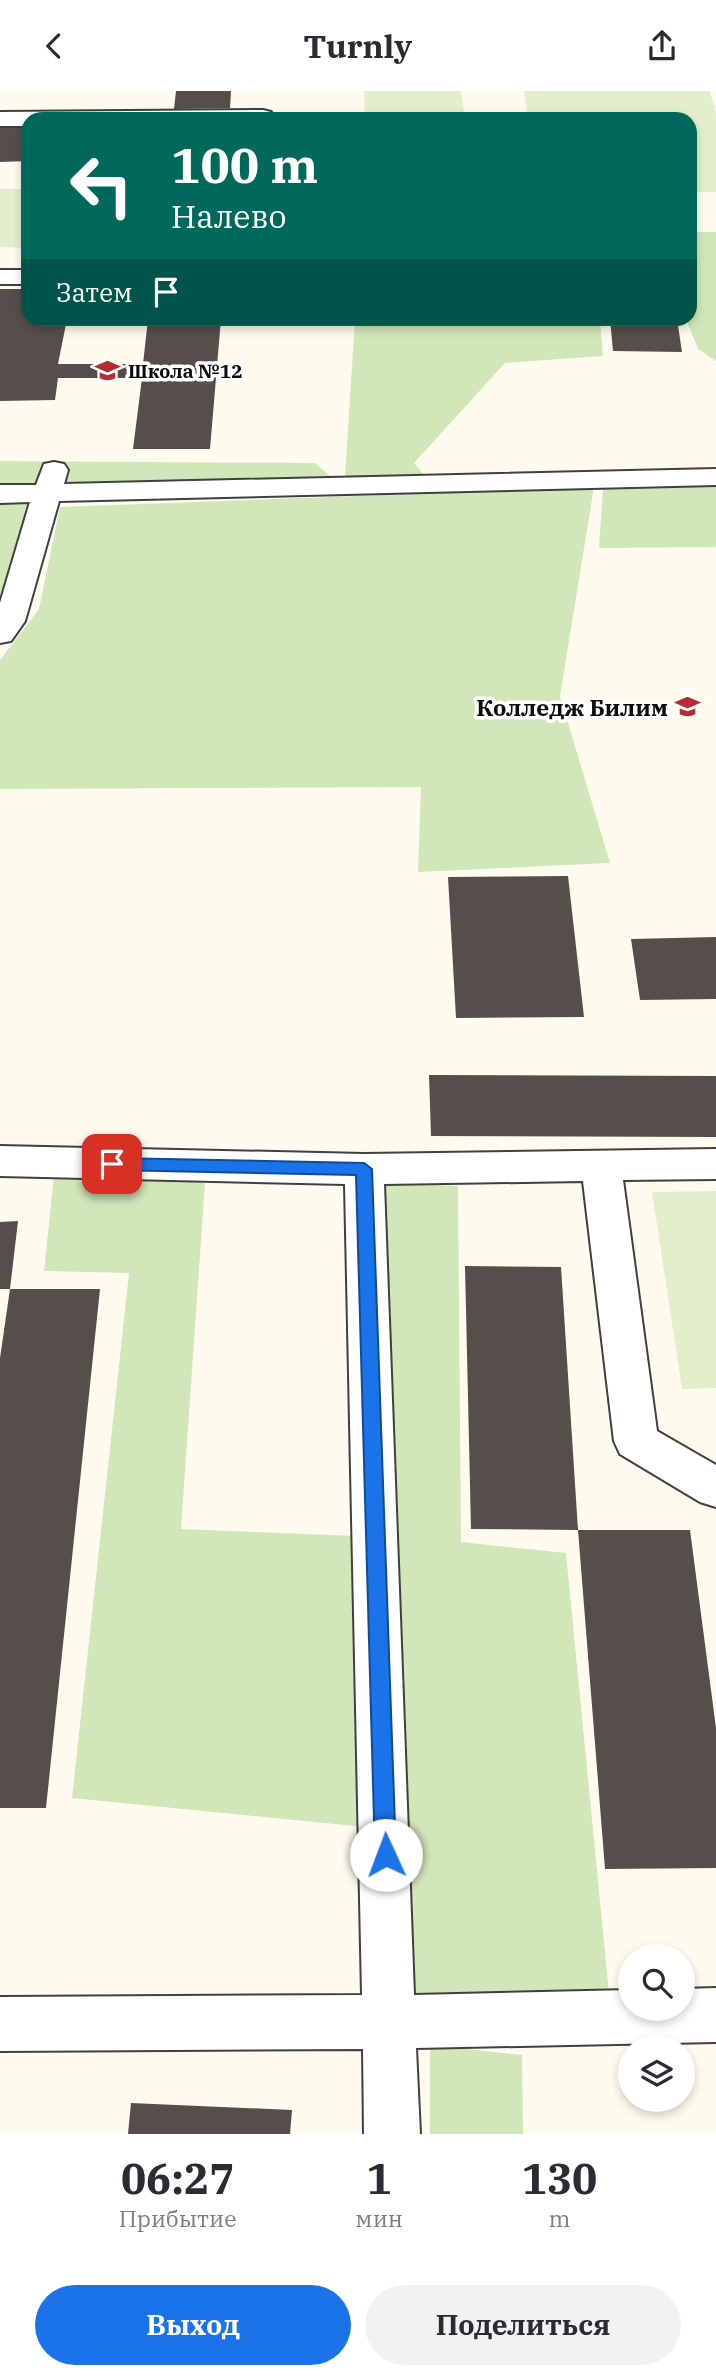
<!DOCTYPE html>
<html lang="ru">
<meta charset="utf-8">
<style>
body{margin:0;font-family:"IBM Plex Serif",serif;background:#f2f2f3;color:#2b2b33;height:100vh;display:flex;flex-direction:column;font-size:26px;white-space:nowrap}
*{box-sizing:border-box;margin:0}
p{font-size:23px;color:#7c7c81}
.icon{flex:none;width:38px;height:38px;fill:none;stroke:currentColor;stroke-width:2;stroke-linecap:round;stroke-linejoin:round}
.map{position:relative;height:2043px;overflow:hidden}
.sheet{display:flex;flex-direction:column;background:#fff;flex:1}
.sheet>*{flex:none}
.hud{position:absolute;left:21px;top:21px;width:676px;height:214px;border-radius:21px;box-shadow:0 4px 10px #0003;background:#00695c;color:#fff;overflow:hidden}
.fabs{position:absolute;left:618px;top:1853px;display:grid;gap:14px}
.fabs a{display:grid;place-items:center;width:77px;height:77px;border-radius:50%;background:#fff;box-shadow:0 4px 10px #0003;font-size:35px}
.pin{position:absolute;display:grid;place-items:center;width:60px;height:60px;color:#fff;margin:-30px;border-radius:14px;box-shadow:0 4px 10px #0006}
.me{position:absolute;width:77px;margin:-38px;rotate:358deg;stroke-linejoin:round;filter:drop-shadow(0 0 5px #0008)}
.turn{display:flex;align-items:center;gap:24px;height:147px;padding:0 35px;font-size:32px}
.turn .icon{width:91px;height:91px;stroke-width:2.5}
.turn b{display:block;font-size:49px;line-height:60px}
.then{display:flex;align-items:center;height:66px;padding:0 35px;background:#0003;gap:14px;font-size:26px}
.eta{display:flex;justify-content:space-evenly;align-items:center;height:119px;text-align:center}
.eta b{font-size:42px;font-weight:800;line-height:49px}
.primary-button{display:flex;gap:14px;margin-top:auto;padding:14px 35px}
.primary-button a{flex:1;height:80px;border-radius:42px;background:#1a73e8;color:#fff;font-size:28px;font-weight:800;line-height:80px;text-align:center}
.primary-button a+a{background:#f2f2f3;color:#2b2b33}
header{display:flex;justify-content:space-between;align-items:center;height:91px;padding:0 35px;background:#fff;font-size:32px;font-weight:800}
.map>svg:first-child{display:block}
.green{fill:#d2e7b9}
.pitch{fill:#e3efcb}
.building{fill:#554e4a}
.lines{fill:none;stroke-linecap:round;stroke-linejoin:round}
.minor-casing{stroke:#404040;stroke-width:4}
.minor{fill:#fff;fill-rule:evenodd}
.route{fill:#1a73e8;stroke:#114b97;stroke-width:2}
.labels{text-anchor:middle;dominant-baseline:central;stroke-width:7;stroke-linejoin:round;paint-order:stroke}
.far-poi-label{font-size:19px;font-weight:bold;fill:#0d0d0d;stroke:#fff;text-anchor:start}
.poi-label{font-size:23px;font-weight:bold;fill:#0d0d0d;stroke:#fff;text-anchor:end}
</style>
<header><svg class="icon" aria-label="back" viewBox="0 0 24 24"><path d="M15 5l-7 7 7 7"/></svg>Turnly<svg class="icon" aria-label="share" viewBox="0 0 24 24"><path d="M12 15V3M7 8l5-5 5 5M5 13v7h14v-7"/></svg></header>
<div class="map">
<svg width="716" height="2043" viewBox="0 0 716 2043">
<rect width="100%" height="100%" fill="#fefbee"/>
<path class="green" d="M 690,141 L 716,141 L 716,270 L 698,258 L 686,228 L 690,228 Z
M 355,228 L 600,228 L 603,265 L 505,272 L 414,372 L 425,385 L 345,385 Z
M 0,370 L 315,372 L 330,385 L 0,396 Z
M 716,395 L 716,456 L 599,457 L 603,397 Z
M 594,396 L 560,605 L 610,772 L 418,781 L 421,696 L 0,698 L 0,569 L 39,518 L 60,416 Z
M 0,411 L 31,411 L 0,504 Z
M 54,1084 L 205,1092 L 181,1438 L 356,1445 L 365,1736 L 72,1707 L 129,1182 L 44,1180 Z
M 380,1092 L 458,1095 L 461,1451 L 566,1462 L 609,1902 L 401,1913 Z
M 430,1954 L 522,1964 L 523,2043 L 430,2043 Z"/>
<path class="pitch" d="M 364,0 L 461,0 L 465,28 L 365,28 Z
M 524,0 L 710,0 L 716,22 L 716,101 L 690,101 L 690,28 L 528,28 Z
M 0,98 L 28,98 L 28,157 L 0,156 Z
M 716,1100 L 716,1297 L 682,1298 L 652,1101 Z"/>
<path class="building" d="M 176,0 L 231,0 L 230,17 L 174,18 Z
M 28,35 L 28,70 L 0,71 L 0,36 Z
M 0,198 L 28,198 L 28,228 L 67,228 L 58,273 L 143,273 L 148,228 L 221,228 L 210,358 L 133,358 L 142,287 L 58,287 L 55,309 L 0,310 Z
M 610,228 L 677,228 L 682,261 L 613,260 Z
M 568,785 L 584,926 L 456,927 L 448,786 Z
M 716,846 L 716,908 L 640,909 L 631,848 Z
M 429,984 L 716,985 L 716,1046 L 431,1045 Z
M 18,1130 L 10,1198 L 0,1198 L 0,1131 Z
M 465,1175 L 561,1176 L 578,1439 L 690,1439 L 716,1637 L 716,1777 L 605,1778 L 578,1439 L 471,1438 Z
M 10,1198 L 100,1198 L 46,1717 L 0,1717 L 0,1267 Z
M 131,2012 L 292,2019 L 290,2043 L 128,2043 Z"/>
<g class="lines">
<defs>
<path id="minor" d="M 263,19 L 271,21 L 273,28 L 28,28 L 28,35 L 0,35 L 0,21 Z
M 0,179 L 28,179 L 28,193 L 0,193 Z
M 54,371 L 64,373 L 68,379 L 64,393 L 716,378 L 716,394 L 59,410 L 25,530 L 11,550 L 0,552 L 0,512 L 30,411 L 0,412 L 0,394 L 36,394 L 44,373 Z
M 0,1055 L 364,1063 L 716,1058 L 716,1088 L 623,1089 L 657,1340 L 716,1374 L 716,1416 L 700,1411 L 620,1363 L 614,1350 L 583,1090 L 384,1093 L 414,1904 L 630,1899 L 630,1918 L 682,1918 L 682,1898 L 716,1897 L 716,1951 L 416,1957 L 420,2043 L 364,2043 L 363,1958 L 0,1960 L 0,1906 L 362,1904 L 345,1093 L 0,1085 Z"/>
</defs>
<use href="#minor" class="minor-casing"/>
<use href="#minor" class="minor"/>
</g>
<path class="route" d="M 112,1067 L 364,1072 L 372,1078 L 396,1764 L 393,1771 L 386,1774 L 378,1771 L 375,1764 L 356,1084 L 112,1079 L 104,1073 Z"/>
<defs>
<symbol id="school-bare" viewBox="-9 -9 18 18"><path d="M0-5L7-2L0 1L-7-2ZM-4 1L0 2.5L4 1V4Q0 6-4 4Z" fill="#b72b35" stroke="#fff" stroke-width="2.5" paint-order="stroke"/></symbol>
<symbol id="university-bare" viewBox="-9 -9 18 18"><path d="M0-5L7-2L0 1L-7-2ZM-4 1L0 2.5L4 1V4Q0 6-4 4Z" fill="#b72b35" stroke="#fff" stroke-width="2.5" paint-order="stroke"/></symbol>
</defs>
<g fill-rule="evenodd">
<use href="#school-bare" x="90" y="262" width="35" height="35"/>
<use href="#university-bare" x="670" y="598" width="35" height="35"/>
</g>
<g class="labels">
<g class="far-poi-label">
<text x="128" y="280">Школа №12</text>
</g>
<g class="poi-label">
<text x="668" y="616">Колледж Билим</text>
</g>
</g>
</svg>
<div class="fabs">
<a><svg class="icon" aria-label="search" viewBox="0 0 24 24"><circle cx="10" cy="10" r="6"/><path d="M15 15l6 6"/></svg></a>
<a><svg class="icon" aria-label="layers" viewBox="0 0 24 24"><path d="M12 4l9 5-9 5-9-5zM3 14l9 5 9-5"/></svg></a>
</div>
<div class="pin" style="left:112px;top:1073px;background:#d93025"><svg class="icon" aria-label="arrive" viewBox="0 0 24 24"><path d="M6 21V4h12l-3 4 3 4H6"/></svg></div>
<svg class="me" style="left:386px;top:1764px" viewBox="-20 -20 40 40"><circle r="19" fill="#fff"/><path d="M0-13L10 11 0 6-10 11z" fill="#1a73e8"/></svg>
<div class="hud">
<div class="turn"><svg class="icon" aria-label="left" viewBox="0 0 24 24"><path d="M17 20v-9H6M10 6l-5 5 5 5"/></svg><div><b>100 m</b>Налево</div></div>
<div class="then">Затем<svg class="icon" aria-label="arrive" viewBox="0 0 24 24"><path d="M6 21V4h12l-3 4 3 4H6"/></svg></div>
</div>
</div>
<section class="sheet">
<div class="eta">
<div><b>06:27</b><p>Прибытие</p></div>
<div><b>1</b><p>мин</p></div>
<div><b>130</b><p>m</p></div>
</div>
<div class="primary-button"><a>Выход</a><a>Поделиться</a></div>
</section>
